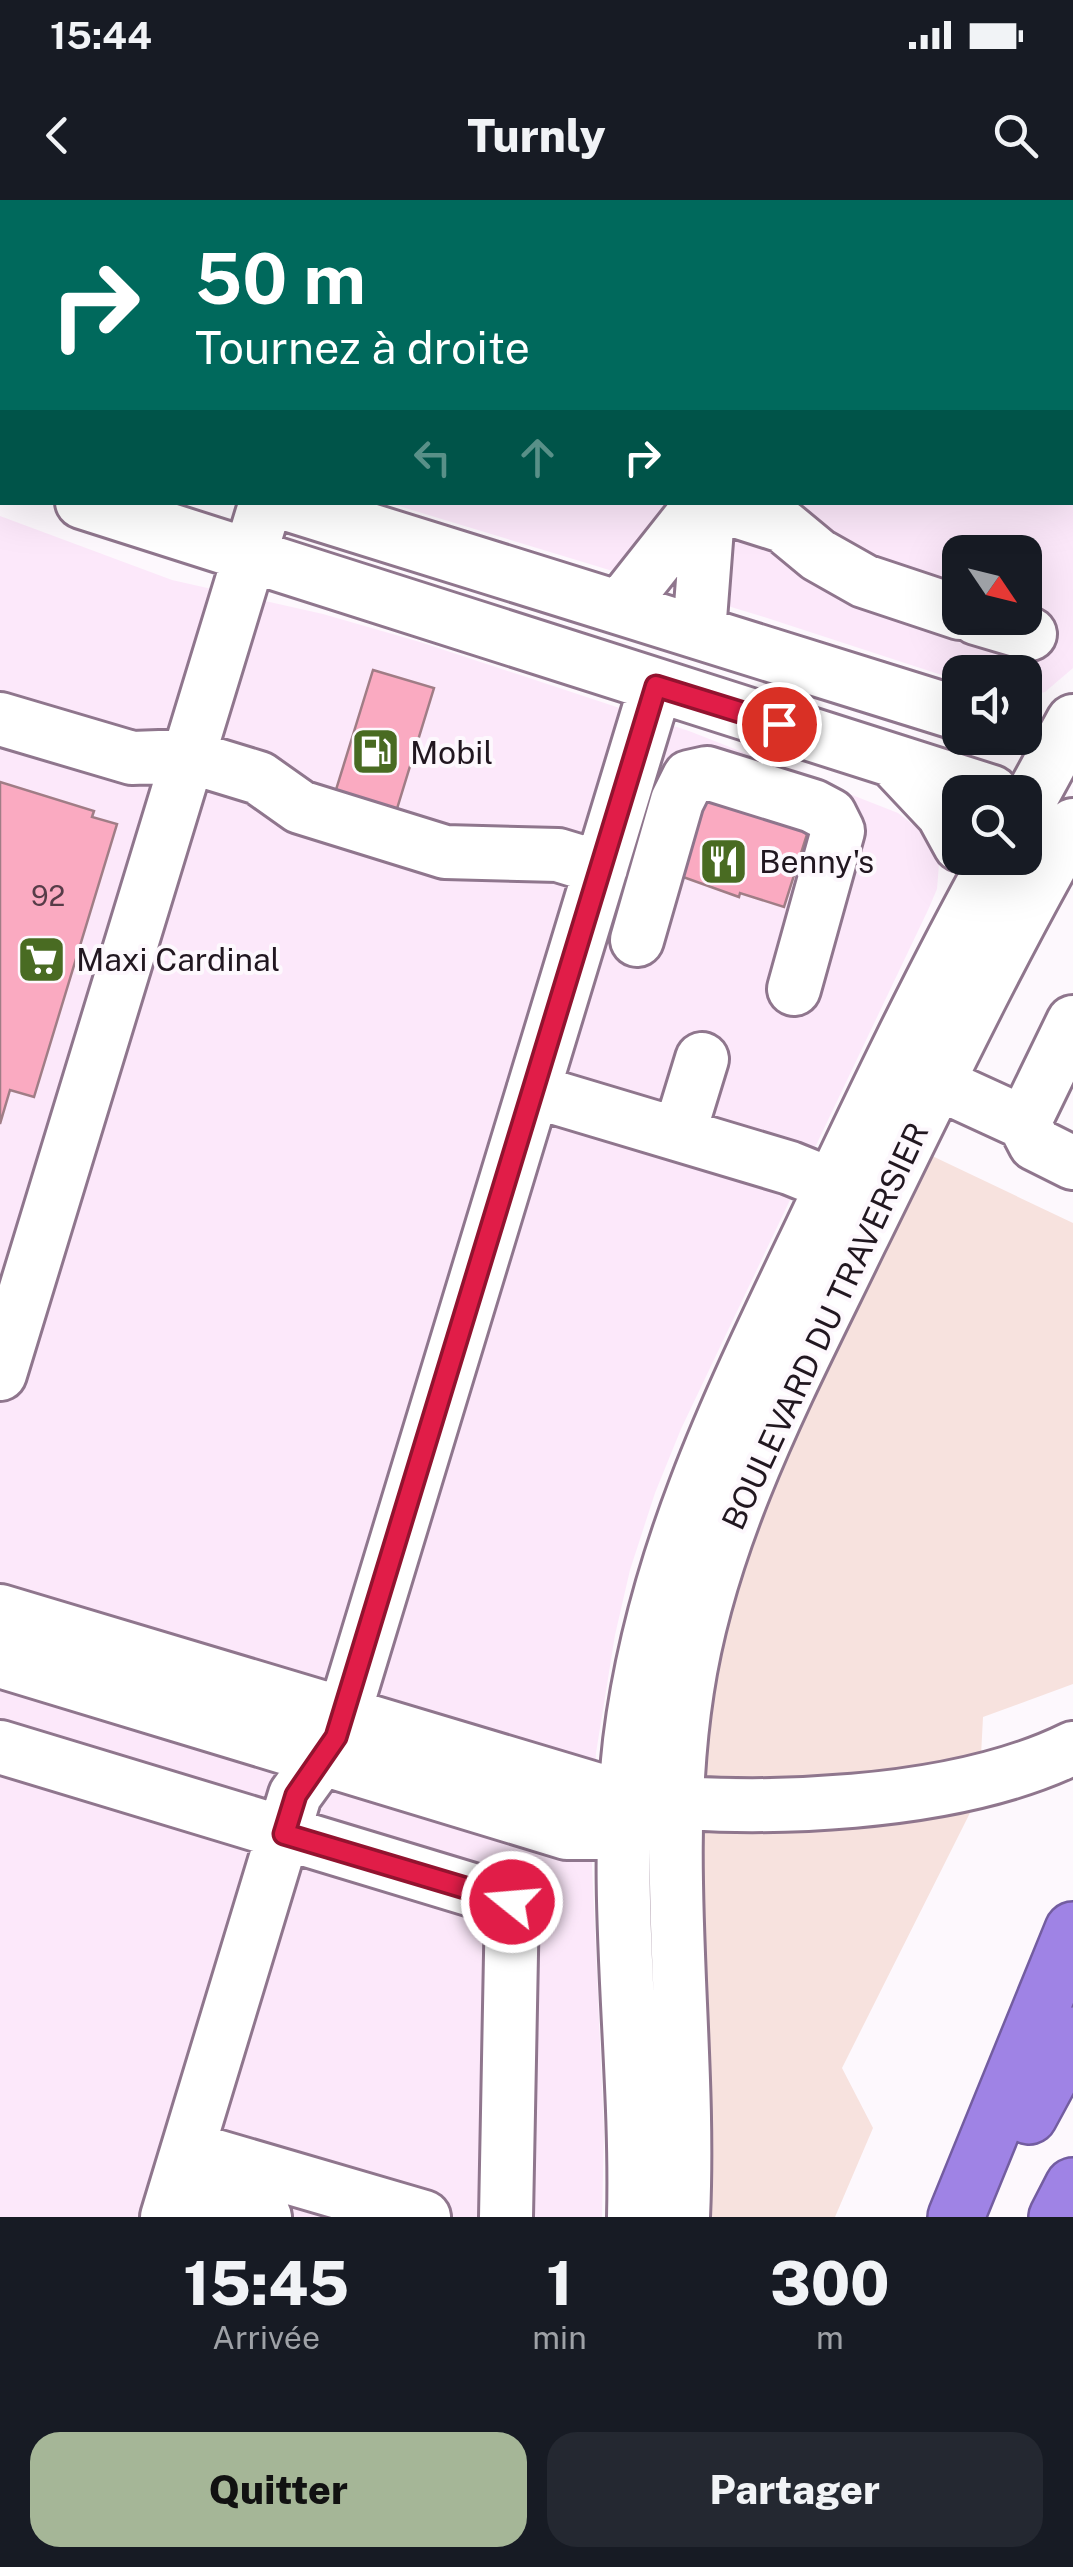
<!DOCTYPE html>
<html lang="fr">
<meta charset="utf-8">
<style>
body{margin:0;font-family:"Public Sans",sans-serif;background:#242831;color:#f1f3f6;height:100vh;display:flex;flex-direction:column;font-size:38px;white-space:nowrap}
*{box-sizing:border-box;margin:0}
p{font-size:32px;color:#9ea1a6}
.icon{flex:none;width:55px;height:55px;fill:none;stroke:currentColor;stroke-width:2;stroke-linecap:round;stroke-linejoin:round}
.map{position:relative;height:2017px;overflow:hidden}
.side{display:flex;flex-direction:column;background:#171b24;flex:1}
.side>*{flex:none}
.top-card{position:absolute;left:0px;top:0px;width:1075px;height:305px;box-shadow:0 10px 40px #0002;background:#00695c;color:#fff;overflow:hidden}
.needle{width:65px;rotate:125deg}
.controls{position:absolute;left:942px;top:335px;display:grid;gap:20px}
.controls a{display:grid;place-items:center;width:100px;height:100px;border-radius:20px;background:#171b24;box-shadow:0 10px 40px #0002;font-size:50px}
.pin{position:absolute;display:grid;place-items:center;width:85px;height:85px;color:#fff;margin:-42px;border:5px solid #fff;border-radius:50%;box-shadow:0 2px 10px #0007}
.me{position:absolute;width:110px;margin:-55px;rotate:287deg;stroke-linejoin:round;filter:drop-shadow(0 0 8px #0008)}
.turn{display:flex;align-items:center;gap:35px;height:210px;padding:0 30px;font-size:45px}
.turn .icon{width:130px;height:130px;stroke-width:2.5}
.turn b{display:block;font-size:70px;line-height:85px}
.lanes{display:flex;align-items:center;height:95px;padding:0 30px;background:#0003;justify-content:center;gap:50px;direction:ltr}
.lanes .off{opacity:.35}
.eta{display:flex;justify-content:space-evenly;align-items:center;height:170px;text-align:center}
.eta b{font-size:60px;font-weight:800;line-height:70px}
.cta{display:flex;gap:20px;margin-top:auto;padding:20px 30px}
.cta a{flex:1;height:115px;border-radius:30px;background:#a5b697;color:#111;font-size:40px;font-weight:800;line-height:115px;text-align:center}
.cta a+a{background:#242831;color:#f1f3f6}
.status{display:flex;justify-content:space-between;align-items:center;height:70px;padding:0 50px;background:#171b24;direction:ltr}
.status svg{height:28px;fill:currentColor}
header{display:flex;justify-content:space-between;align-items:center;height:130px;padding:0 30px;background:#171b24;font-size:45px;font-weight:800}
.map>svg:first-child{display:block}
.built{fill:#fce8fa;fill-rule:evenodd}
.green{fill:#f7e2de}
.building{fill:#faaac1;stroke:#a07d86;stroke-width:2.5}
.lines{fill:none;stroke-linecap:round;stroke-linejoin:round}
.minor-casing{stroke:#8f768d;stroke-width:58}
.highway-casing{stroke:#735da0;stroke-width:60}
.minor{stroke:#fff;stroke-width:52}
.highway{stroke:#9f83e5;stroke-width:55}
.route-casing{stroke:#92132f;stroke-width:25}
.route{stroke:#e11d48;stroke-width:18}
.labels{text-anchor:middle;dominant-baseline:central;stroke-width:8;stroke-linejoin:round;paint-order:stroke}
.number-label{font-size:28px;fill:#573c48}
.poi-label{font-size:32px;fill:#211720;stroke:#fdf8fd;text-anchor:start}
.street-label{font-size:32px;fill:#211720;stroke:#fdf8fd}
</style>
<div class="status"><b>15:44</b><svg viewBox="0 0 49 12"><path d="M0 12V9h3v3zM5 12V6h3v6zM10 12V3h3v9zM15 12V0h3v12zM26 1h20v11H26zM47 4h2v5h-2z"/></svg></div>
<header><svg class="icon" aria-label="back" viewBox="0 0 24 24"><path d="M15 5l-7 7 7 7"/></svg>Turnly<svg class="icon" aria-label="search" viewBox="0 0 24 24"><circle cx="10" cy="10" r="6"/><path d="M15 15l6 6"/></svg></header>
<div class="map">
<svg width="1073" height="2017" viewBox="0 0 1073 2017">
<rect width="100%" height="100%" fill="#fdf8fd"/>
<path class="built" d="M 0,0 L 309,0 L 2,2 L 2,178 Z
M 398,0 L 1073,0 L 1073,468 L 1045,492 L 1025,497 L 1025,472 L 960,472 L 960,481 L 764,417 L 389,303 L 1072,302 L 1072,2 L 397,2 ZM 960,352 L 1025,352 L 1025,418 L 960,418 Z
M 0,316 L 172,380 L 323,414 L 420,442 L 689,531 L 898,613 L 923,632 L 939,664 L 937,689 L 928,710 L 681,1229 L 655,1293 L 630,1370 L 615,1435 L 596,1553 L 592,1665 L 604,1931 L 602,2017 L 0,2017 Z"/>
<path class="green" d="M 928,954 L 1073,1023 L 1073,1484 L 983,1517 L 979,1595 L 842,1868 L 873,1928 L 835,2017 L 710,2017 C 710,1850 689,1683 708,1517 C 723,1391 777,1273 830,1160 C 863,1091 895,1022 928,954 Z"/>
<path class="building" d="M 0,0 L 11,2 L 2,2 L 2,64 Z
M 483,0 L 777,0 L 482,2 Z
M 1011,0 L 1073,0 L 1073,18 L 1072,2 Z
M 373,470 L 434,488 L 392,625 L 331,606 Z
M 0,582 L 94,611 L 92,617 L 117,624 L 34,897 L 10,890 L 0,924 Z
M 694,589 L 810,625 L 784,707 L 740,693 L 739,697 L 669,672 Z"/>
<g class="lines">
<defs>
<path id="minor" d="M 29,0 L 37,2
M 893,0 L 901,2
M 356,2 L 357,0
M 446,2 L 447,0
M 1072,53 L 1073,53
M 0,217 L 2,218
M 0,273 L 2,274
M 82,302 L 992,592
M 280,302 L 960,514
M 722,302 L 739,312 L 783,326 L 818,355 L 864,381 L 960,413
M 620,407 L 703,302
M 976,418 L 1030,434
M 699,432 L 709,302
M 0,519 L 132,558 L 187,556 L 259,578 L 300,607 L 445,652 L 558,655 L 601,668
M 896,564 L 943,614 L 960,645
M 1025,609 L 1073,521
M 637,740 L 677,601 L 689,577 L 707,573 L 813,606 L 830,615 L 838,631 L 794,789
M 1073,822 L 1024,923 L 1035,944 L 1073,963
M 937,883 L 1024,923
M 533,891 L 790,968 L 832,985
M 679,934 L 702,859
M 0,1174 L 266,302
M 0,1411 L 625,1598 C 757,1613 953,1607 1073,1548
M 0,1461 L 567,1633 L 608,1633 L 653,1615
M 0,1547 L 512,1702 L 506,2017
M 188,1948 L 424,2017
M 176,1990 L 265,2017
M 167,2017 L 295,1595 L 337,1537 L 344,1514 L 656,486
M 634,2017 C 638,1859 612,1698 630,1541 C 653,1354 731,1197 811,1030 C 870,905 930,779 997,658
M 683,2017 C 691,1842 660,1664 687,1490 C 711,1331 791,1184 860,1041 C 929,901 995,761 1073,625"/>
<path id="highway" d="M 1029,1916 L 1073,1835
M 956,2017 L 1073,1730
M 1057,2017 L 1073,1986"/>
</defs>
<use href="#minor" class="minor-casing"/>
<use href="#highway" class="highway-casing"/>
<use href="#minor" class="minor"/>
<use href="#highway" class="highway"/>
</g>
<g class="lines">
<defs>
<path id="route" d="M 512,1702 L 284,1634 L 296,1595 L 336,1537 L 656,486 L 779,524"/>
</defs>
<use href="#route" class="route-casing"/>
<use href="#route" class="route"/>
</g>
<defs>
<symbol id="fuel-square" viewBox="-11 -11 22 22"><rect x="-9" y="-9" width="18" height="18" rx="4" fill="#496b22" stroke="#fdf8fd"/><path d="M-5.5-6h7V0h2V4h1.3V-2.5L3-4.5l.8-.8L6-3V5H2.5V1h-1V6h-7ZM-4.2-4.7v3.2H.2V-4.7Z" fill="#fff"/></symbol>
<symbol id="restaurant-square" viewBox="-11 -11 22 22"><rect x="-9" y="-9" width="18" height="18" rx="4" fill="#496b22" stroke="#fdf8fd"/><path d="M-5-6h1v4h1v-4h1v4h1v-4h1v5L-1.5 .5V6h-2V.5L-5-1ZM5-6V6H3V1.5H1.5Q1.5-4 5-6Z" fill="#fff"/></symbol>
<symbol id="supermarket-square" viewBox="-11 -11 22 22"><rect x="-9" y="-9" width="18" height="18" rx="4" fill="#496b22" stroke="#fdf8fd"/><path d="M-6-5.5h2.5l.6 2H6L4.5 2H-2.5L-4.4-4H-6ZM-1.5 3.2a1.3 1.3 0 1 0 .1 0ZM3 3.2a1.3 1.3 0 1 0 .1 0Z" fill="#fff"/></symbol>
</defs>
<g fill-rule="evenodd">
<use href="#fuel-square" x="348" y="524" width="55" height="55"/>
<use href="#restaurant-square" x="696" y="634" width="55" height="55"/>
<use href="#supermarket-square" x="14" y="732" width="55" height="55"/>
</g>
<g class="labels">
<g class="number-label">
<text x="48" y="695">92</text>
</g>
<g class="poi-label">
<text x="410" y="552">Mobil</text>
<text x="759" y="661">Benny's</text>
<text x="76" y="759">Maxi Cardinal</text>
</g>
<g class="street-label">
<text transform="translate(825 1126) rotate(-65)">BOULEVARD DU TRAVERSIER</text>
</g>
</g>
</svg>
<div class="controls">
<a><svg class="needle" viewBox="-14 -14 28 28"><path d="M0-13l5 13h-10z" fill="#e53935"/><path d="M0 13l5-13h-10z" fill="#9ea1a6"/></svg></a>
<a><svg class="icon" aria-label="sound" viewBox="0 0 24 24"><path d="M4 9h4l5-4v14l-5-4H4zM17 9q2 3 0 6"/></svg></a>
<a><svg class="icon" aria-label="search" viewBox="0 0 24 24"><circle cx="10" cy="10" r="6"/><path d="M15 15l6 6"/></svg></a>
</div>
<div class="pin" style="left:779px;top:524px;background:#d93025"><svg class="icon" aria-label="arrive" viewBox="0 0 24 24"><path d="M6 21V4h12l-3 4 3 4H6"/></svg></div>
<svg class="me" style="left:512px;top:1702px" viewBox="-20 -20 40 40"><circle r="17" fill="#e11d48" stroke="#fff" stroke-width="3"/><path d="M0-11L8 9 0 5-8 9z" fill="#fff"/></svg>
<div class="top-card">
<div class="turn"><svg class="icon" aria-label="right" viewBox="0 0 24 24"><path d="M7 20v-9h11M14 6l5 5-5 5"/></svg><div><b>50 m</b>Tournez à droite</div></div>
<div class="lanes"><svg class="icon off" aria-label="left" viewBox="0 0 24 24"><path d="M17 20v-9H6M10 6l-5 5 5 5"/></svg><svg class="icon off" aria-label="ahead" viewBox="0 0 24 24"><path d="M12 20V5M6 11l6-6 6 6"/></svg><svg class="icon" aria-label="right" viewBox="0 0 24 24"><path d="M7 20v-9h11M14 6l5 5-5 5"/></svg></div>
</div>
</div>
<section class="side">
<div class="eta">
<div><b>15:45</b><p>Arrivée</p></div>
<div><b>1</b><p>min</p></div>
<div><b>300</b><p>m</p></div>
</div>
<div class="cta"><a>Quitter</a><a>Partager</a></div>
</section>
